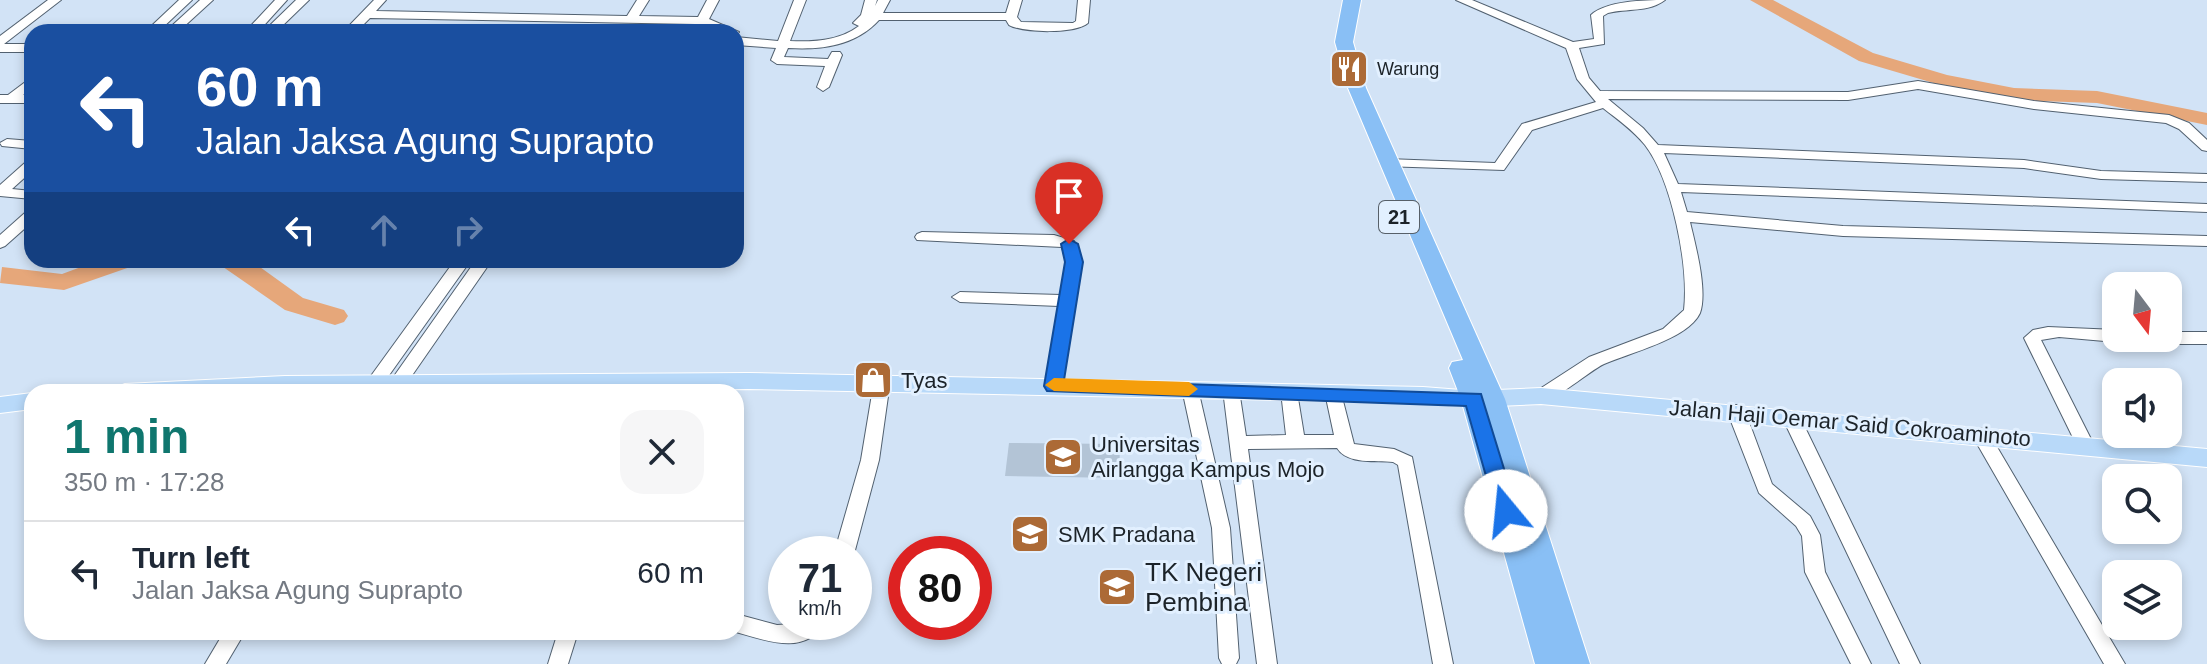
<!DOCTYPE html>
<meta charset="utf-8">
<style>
body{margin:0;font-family:Arial,sans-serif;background:#f6f6f7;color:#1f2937;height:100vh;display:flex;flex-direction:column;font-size:30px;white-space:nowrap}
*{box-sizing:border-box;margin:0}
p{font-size:26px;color:#747a83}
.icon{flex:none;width:44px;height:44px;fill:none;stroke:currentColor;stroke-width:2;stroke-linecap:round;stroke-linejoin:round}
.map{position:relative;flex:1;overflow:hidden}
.details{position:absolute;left:24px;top:384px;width:720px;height:256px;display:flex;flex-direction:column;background:#fff;border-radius:24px;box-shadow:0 4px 12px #0003}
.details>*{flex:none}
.guide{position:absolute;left:24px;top:24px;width:720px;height:244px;border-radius:24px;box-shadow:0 4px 12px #0003;background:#1a4fa0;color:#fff;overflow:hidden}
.needle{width:52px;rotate:164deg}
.controls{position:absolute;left:2102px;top:272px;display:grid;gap:16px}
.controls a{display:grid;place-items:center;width:80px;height:80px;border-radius:16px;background:#fff;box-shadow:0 4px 12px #0003;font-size:40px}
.speed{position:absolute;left:768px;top:536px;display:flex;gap:16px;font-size:40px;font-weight:700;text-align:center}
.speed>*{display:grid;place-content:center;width:104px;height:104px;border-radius:50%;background:#fff;box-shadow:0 4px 12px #0003;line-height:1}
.speed small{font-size:20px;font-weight:400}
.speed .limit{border:12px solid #d22;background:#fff;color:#111}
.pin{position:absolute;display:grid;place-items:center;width:68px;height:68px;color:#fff;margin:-82px -34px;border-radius:50% 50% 50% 0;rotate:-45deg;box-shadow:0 0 8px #0007}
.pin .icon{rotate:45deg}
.me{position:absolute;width:88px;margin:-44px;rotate:343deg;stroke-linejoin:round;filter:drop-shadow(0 0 6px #0008)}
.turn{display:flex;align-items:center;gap:28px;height:168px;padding:0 40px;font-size:36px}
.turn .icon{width:104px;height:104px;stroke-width:2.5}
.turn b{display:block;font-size:56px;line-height:68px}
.lanes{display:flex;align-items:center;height:76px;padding:0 40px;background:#0003;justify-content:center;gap:40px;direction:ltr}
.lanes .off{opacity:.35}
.round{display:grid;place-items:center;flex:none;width:84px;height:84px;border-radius:24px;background:#f6f6f7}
.headline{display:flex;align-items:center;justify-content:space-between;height:136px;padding:0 40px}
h1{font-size:48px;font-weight:700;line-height:60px;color:#0f766e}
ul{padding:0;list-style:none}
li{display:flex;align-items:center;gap:24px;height:104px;padding:0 40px;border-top:2px solid #e0e1e3}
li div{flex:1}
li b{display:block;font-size:30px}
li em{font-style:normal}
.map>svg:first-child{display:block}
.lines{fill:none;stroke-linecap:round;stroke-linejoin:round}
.river{fill:#e6a77a;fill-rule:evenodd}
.building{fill:#b3c4d6}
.minor-casing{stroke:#526170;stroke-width:2}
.major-casing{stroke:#fff;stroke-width:2}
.highway-casing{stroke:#fff;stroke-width:2}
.minor{fill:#fff;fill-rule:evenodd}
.major{fill:#b8d9f9;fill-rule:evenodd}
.highway{fill:#89bff5;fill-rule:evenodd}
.route{fill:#1a73e8;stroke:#114b97;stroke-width:2}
.slow{fill:#f59e0b}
.labels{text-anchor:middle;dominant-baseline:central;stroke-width:6;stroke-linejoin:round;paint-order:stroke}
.far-poi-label{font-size:18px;fill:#1c2329;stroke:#e2f0ff;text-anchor:start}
.shield{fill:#e2f0ff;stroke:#576069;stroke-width:2}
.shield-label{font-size:20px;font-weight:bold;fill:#1c2329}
.poi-label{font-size:22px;fill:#1c2329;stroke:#e2f0ff;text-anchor:start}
.street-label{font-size:22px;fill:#1c2329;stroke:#e2f0ff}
.near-poi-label{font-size:26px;fill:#1c2329;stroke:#e2f0ff;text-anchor:start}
</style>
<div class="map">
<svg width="2207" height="664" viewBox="0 0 2207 664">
<rect width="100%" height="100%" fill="#d2e3f6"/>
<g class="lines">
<path class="river" d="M 1750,0 L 1773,0 L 1873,53 L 1947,75 L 2014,88 L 2097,91 L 2207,113 L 2207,125 L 2097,103 L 2014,100 L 1937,84 L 1859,61 Z
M 100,260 L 136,260 L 133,266 L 64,290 L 0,283 L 2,267 L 62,274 Z
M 213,260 L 250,260 L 303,298 L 344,310 L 348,316 L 344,322 L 335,325 L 285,310 Z"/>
</g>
<path class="building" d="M 1009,443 L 1120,444 L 1119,478 L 1005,476 Z"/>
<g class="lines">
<defs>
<path id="minor" d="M 48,0 L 61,0 L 4,44 L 32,44 L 32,52 L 0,52 L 0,36 Z
M 179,0 L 192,0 L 158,32 L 145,32 Z
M 200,0 L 213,0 L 178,32 L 165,32 Z
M 275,0 L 287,0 L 258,32 L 245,32 Z
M 296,0 L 309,0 L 276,32 L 263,32 Z
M 374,0 L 386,0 L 376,11 L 627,16 L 637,0 L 649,0 L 639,16 L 698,17 L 707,0 L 719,0 L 709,19 L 739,32 L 736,35 L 736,32 L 722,32 L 705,26 L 702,32 L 692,32 L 695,24 L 370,18 L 356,32 L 343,32 Z
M 794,0 L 806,0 L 790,41 C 814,42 839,41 859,26 L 853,23 L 861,15 L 865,0 L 877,0 L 875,6 L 878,0 L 890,0 L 883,13 L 1006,13 L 1010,0 L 1022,0 L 1017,17 L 1021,22 L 1073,23 L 1076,21 L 1078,0 L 1090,0 L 1088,23 C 1075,34 1024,33 1009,25 L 1006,20 L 879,20 C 855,46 822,50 788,48 L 784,57 L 828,59 L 832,52 L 840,52 L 842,55 L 829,87 L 823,91 L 817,87 L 825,66 L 777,64 L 771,60 L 776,48 L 736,45 L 736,37 L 778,41 Z
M 1456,0 L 1472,0 L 1573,42 L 1594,39 L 1591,15 C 1606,1 1644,0 1665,0 C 1648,13 1627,8 1608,13 L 1603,16 L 1604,44 L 1579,48 L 1589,78 L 1600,91 L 1848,92 L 1918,81 L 2034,101 L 2169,115 L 2189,123 L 2207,140 L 2207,151 L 2202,150 L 2179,129 L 2166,123 L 2034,109 L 1918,89 L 1848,100 L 1608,99 L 1643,128 L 1658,145 L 2024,160 L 2101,171 L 2207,174 L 2207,182 L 2101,179 L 2024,168 L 1664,153 L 1678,184 L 2207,204 L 2207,212 L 1681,192 L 1687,212 L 1843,226 L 2207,236 L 2207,246 L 1843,236 L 1690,222 C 1695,243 1708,291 1700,313 C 1688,339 1629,353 1604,364 C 1587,372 1552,406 1535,400 L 1533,396 L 1535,392 L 1589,357 L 1663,329 L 1684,310 C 1689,266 1672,180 1645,145 C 1633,130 1617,119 1603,108 L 1532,130 L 1504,170 L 1382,166 L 1380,163 L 1387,159 L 1495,163 L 1522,124 L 1596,102 L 1577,79 L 1566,48 Z
M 32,77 L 32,88 L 23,95 L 32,95 L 32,103 L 0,103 L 0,95 L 8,95 Z
M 7,139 L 32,141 L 32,149 L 2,146 L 0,143 Z
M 32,160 L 32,171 L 12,189 L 32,191 L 32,199 L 0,196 L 0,185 L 27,161 Z
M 32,210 L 32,222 L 5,246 L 0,248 L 0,235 L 27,211 Z
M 922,232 L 1054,235 L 1074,241 L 1082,262 L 1060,390 L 1048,390 L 1046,386 L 1059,306 L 960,302 L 952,297 L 960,292 L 1061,295 L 1066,262 L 1062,247 L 917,240 L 915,237 L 917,234 Z
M 455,260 L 471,260 L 380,388 L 368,388 L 366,384 L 368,380 Z
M 476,260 L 492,260 L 404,387 L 392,387 L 390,383 L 392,379 Z
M 2048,327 L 2116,330 L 2116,338 L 2123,338 L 2116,342 L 2059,337 L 2041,340 L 2094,445 L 2091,450 L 2079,450 L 2024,338 L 2033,330 Z
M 2168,332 L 2207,332 L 2207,344 L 2141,344 L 2133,338 L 2168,338 Z
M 882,376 L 888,378 L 890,382 L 879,460 L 854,554 L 834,554 L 861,460 L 874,382 L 876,378 Z
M 1190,383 L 1196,385 L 1198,389 L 1230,528 L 1239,658 L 1236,664 L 1222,664 L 1219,658 L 1212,528 L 1182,389 L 1184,385 Z
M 1231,384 L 1237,386 L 1239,390 L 1246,436 L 1286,435 L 1281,392 L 1283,388 L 1295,388 L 1297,392 L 1304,435 L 1334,435 L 1325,393 L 1327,389 L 1339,389 L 1341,393 L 1354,444 L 1394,449 L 1412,457 L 1453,664 L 1433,664 L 1398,465 L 1393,462 C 1375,460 1348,465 1337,448 L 1248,449 L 1277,664 L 1257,664 L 1223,390 L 1225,386 Z
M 1736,405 L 1742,407 L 1745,411 L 1772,484 L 1810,516 L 1820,535 L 1825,572 L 1871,664 L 1851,664 L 1805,572 L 1802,536 L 1796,526 L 1759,493 L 1727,411 L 1730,407 Z
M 1791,411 L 1797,412 L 1800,417 L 1920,664 L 1900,664 L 1782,417 L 1785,412 Z
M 1981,428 L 1987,430 L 2125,664 L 2104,664 L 1972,435 L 1975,430 Z
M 736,614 L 777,625 L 824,622 C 807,657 764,640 736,632 Z
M 224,632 L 245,632 L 226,664 L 205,664 Z
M 558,632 L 578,632 L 568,664 L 548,664 Z"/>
<path id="major" d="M 749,373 L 1423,387 L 1474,391 L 1541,388 L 2207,449 L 2207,467 L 1541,404 L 1474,407 L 1423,403 L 749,389 L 114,392 L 118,387 L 125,384 L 285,376 Z
M 32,393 L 32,409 L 0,413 L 0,397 Z"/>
<path id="highway" d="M 1343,0 L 1361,0 L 1353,42 L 1366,88 L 1505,399 L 1590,664 L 1535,664 L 1461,399 L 1449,368 L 1452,362 L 1463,360 L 1348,88 L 1335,42 Z"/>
</defs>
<use href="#minor" class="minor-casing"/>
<use href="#major" class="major-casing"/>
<use href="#highway" class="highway-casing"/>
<use href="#minor" class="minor"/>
<use href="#major" class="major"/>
<use href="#highway" class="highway"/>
</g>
<path class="route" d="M 1069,239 L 1078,244 L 1083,262 L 1064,380 L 1481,394 L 1517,511 L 1514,517 L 1506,520 L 1496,511 L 1466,406 L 1047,391 L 1044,386 L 1065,262 L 1061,244 Z"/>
<path class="slow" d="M 1054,378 L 1189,382 L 1198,389 L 1189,396 L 1054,391 L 1045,385 Z"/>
<defs>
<symbol id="restaurant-square" viewBox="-11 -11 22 22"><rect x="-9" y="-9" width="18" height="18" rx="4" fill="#ac6a36" stroke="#e2f0ff"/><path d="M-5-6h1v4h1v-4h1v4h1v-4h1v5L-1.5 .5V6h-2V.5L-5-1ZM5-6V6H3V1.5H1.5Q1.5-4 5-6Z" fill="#fff"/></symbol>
<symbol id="shop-square" viewBox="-11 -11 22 22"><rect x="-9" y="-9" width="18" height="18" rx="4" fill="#ac6a36" stroke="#e2f0ff"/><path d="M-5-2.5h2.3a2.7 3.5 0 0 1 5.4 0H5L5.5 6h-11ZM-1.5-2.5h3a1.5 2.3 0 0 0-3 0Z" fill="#fff"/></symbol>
<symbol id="university-square" viewBox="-11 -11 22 22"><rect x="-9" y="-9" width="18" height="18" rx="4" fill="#ac6a36" stroke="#e2f0ff"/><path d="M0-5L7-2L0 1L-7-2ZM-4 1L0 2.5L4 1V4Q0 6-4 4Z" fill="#fff"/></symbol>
<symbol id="school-square" viewBox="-11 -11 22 22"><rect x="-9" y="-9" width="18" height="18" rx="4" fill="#ac6a36" stroke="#e2f0ff"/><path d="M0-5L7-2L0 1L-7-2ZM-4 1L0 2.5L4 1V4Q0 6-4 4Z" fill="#fff"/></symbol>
</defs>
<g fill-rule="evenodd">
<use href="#restaurant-square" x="1327" y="47" width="44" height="44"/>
<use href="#shop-square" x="851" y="358" width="44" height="44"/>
<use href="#university-square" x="1041" y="435" width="44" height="44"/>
<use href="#school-square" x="1008" y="512" width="44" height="44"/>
<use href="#school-square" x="1095" y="565" width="44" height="44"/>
</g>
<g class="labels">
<g class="far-poi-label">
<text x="1377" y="69">Warung</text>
</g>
<rect class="shield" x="1379" y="201" width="40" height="32" rx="6"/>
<g class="shield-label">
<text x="1399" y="217">21</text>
</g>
<g class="poi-label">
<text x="901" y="380">Tyas</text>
<text x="1091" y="444">Universitas<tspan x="1091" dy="25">Airlangga Kampus Mojo</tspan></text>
<text x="1058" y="534">SMK Pradana</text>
</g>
<g class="street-label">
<text transform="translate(1850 423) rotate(5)">Jalan Haji Oemar Said Cokroaminoto</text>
</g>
<g class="near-poi-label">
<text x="1145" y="572">TK Negeri<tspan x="1145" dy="30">Pembina</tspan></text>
</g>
</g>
</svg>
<div class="controls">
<a><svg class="needle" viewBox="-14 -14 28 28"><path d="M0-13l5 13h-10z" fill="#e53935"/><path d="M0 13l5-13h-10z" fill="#747a83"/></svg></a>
<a><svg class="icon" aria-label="sound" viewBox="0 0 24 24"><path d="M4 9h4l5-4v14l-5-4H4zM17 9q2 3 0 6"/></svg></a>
<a><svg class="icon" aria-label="search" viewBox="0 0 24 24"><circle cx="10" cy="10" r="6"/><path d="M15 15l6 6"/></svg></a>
<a><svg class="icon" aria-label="layers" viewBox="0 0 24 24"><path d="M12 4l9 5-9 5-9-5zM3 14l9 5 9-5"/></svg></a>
</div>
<div class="speed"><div>71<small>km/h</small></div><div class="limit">80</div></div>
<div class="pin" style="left:1069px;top:244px;background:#d93025"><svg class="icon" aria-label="arrive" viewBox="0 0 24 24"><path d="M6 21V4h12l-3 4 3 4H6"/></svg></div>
<svg class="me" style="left:1506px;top:511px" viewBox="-20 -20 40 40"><circle r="19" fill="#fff"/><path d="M0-13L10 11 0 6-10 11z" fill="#1a73e8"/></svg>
<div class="guide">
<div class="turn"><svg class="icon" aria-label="left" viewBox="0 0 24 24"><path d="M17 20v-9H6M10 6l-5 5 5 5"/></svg><div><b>60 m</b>Jalan Jaksa Agung Suprapto</div></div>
<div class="lanes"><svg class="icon" aria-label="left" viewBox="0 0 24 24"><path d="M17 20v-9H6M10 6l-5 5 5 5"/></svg><svg class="icon off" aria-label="ahead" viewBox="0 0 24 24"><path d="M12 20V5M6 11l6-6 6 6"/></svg><svg class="icon off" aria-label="right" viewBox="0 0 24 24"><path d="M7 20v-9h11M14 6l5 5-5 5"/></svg></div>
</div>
<section class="details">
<div class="headline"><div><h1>1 min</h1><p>350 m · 17:28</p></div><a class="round"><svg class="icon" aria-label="close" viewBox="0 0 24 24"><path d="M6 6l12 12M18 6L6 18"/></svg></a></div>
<ul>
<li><svg class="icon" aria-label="left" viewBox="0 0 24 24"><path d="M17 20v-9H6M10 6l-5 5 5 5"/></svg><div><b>Turn left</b><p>Jalan Jaksa Agung Suprapto</p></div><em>60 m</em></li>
</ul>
</section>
</div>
